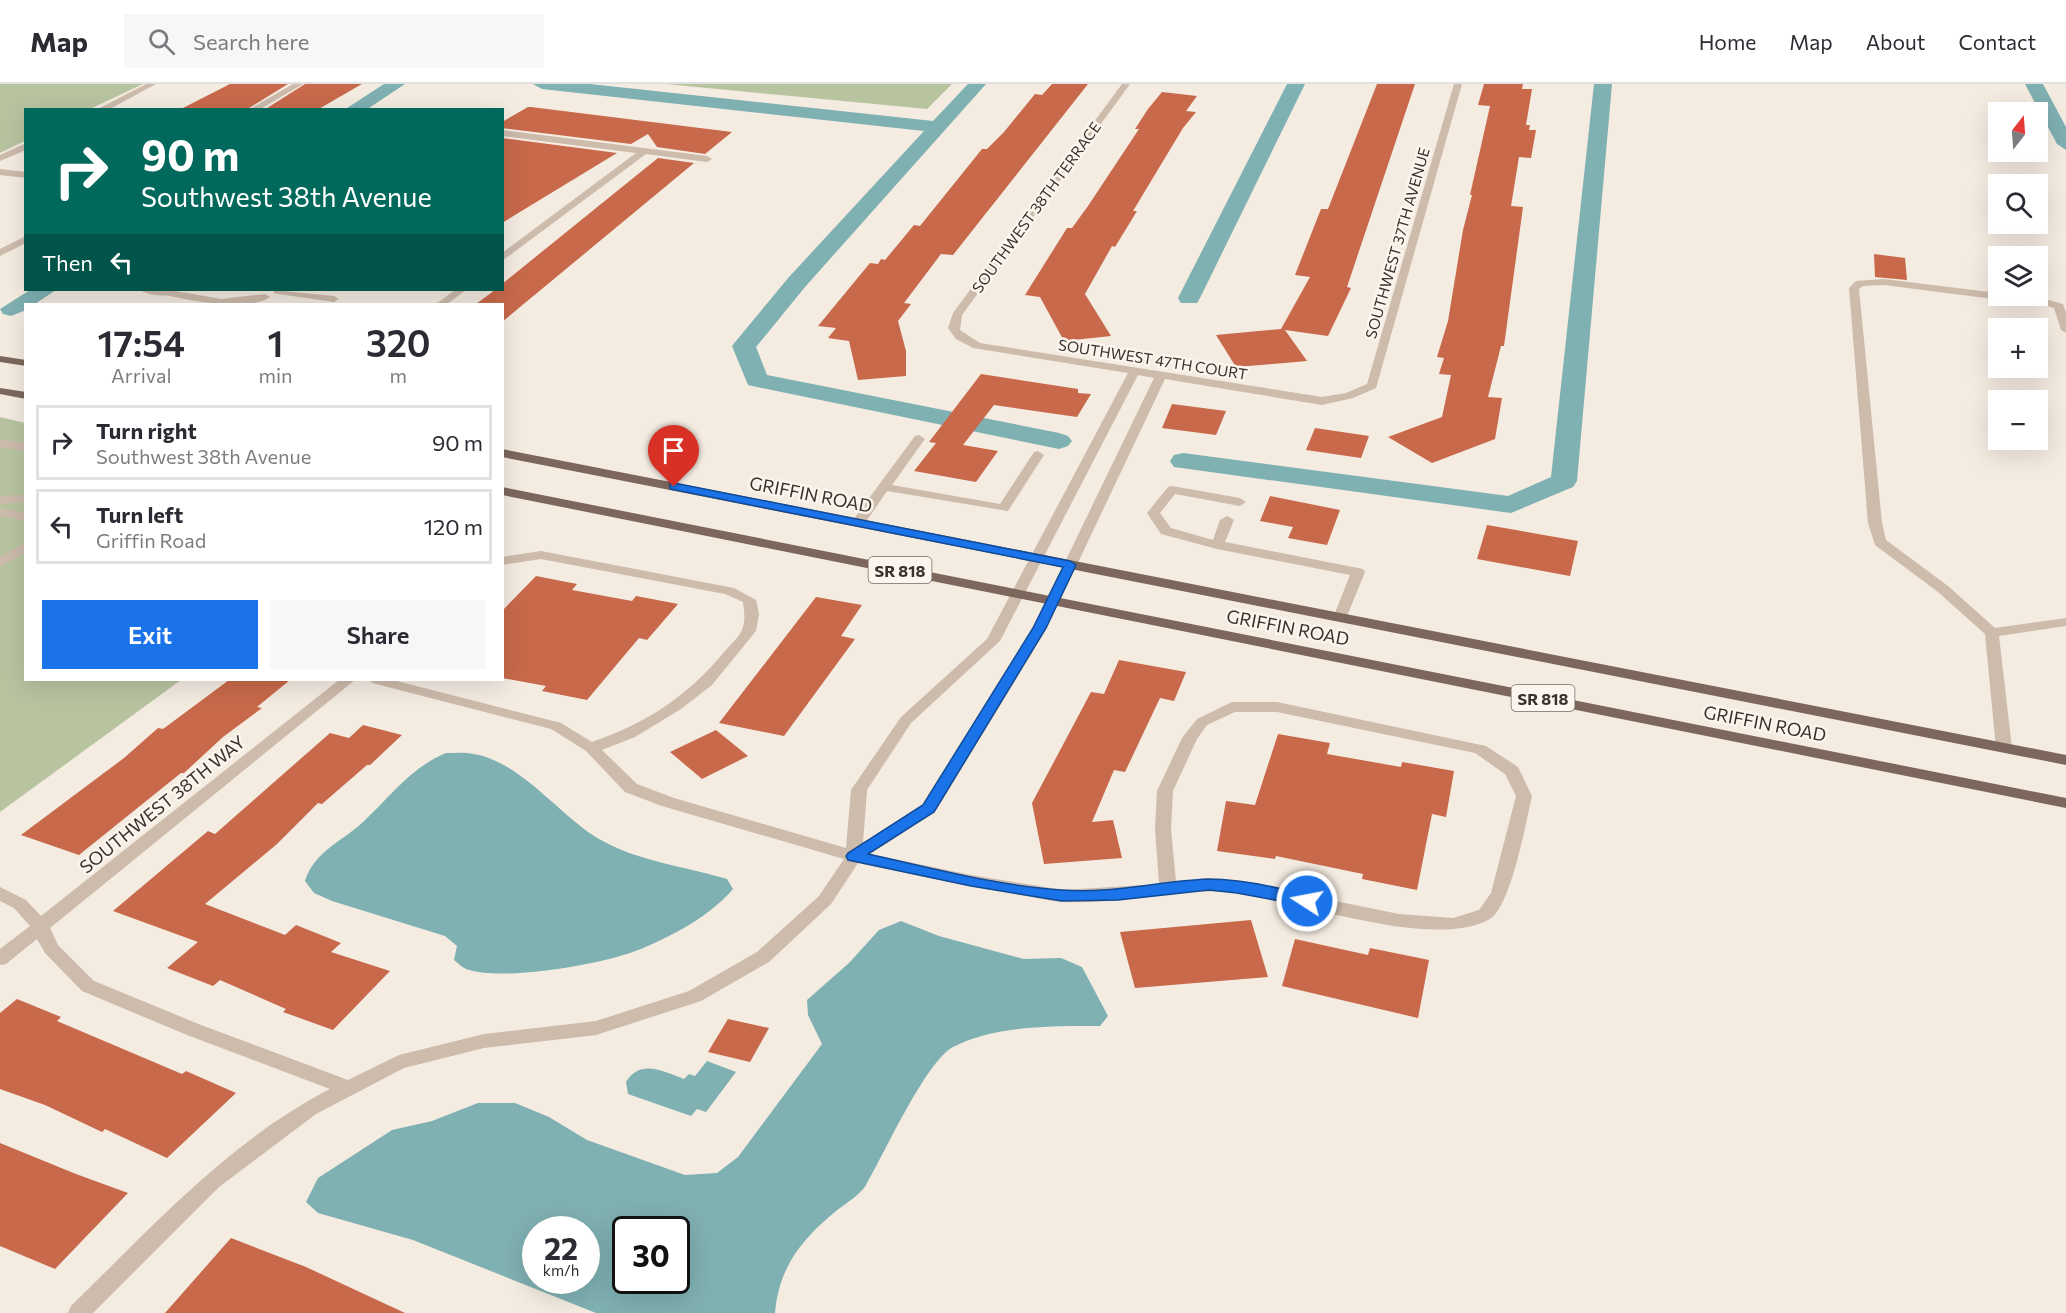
<!DOCTYPE html>
<meta charset="utf-8">
<style>
body{margin:0;font-family:Commissioner,sans-serif;background:#f7f7f7;color:#2b2b33;height:100vh;display:flex;flex-direction:column;font-size:22px;white-space:nowrap}
*{box-sizing:border-box;margin:0}
p{font-size:20px;color:#7c7c81}
.icon{flex:none;width:33px;height:33px;fill:none;stroke:currentColor;stroke-width:2;stroke-linecap:round;stroke-linejoin:round}
.map{position:relative;flex:1;overflow:hidden}
.drawer{position:absolute;left:24px;top:219px;width:480px;height:378px;display:flex;flex-direction:column;background:#fff;border-radius:0px;box-shadow:0 6px 24px #0002}
.drawer>*{flex:none}
.guide{position:absolute;left:24px;top:24px;width:480px;height:183px;border-radius:0px;box-shadow:0 6px 24px #0002;background:#00695c;color:#fff;overflow:hidden}
.needle{width:39px;rotate:17deg}
.buttons{position:absolute;left:1988px;top:18px;display:grid;gap:12px}
.buttons a{display:grid;place-items:center;width:60px;height:60px;border-radius:0px;background:#fff;box-shadow:0 6px 24px #0002;font-size:30px}
.speed{position:absolute;left:522px;top:1132px;display:flex;gap:12px;font-size:30px;font-weight:700;text-align:center}
.speed>*{display:grid;place-content:center;width:78px;height:78px;border-radius:50%;background:#fff;box-shadow:0 6px 24px #0002;line-height:1}
.speed small{font-size:15px;font-weight:400}
.speed .limit{border:3px solid #111;border-radius:9px;background:#fff;color:#111}
.pin{position:absolute;display:grid;place-items:center;width:51px;height:51px;color:#fff;margin:-62px -26px;border-radius:50% 50% 50% 0;rotate:-45deg;box-shadow:0 0 6px #0007}
.pin .icon{rotate:45deg}
.me{position:absolute;width:66px;margin:-33px;rotate:281deg;stroke-linejoin:round;filter:drop-shadow(0 0 4px #0008)}
.turn{display:flex;align-items:center;gap:21px;height:126px;padding:0 18px;font-size:27px}
.turn .icon{width:78px;height:78px;stroke-width:2.5}
.turn b{display:block;font-size:42px;line-height:51px}
.then{display:flex;align-items:center;height:57px;padding:0 18px;background:#0003;gap:12px;font-size:22px}
.eta{display:flex;justify-content:space-evenly;align-items:center;height:102px;text-align:center}
.eta b{font-size:36px;font-weight:600;line-height:42px}
.button{display:flex;gap:12px;margin-top:auto;padding:12px 18px}
.button a{flex:1;height:69px;border-radius:0px;background:#1a73e8;color:#fff;font-size:24px;font-weight:600;line-height:69px;text-align:center}
.button a+a{background:#f7f7f7;color:#2b2b33}
ul{padding:0;list-style:none}
li{display:flex;align-items:center;gap:18px;height:75px;margin:0 12px 9px;padding:0 6px;border:3px solid #e1e1e2;border-radius:0px}
li div{flex:1}
li b{display:block;font-size:22px}
li em{font-style:normal}
header{display:flex;align-items:center;gap:36px;box-sizing:border-box;height:84px;padding:0 30px;background:#fff;border-bottom:2px solid #e1e1e2}
header strong{font-size:28px}
nav{display:flex;gap:33px;margin-inline-start:auto;font-size:21px}
.search{width:420px;height:54px;background:#f7f7f7;display:flex;align-items:center;gap:15px;box-sizing:border-box;padding:0 21px;border-radius:0px;color:#7c7c81;font-size:22px}
.map>svg:first-child{display:block}
.green{fill:#b8c4a0}
.water{fill:#7fb0b2;fill-rule:evenodd}
.lines{fill:none;stroke-linecap:round;stroke-linejoin:round}
.canal{fill:#7fb0b2;fill-rule:evenodd}
.building{fill:#c8694b}
.service{fill:#cdbbac;fill-rule:evenodd}
.minor{fill:#cdbbac;fill-rule:evenodd}
.primary{fill:#7d675c;fill-rule:evenodd}
.route{fill:#1a73e8;stroke:#114b97;stroke-width:1.5}
.labels{text-anchor:middle;dominant-baseline:central;stroke-width:5;stroke-linejoin:round;paint-order:stroke}
.far-street-label{font-size:15px;fill:#3b302b;stroke:#fbf5ee}
.shield{fill:#fbf5ee;stroke:#756b66;stroke-width:1.5}
.shield-label{font-size:16px;font-weight:bold;fill:#3b302b}
.street-label{font-size:18px;fill:#3b302b;stroke:#fbf5ee}
</style>
<header>
<strong>Map</strong>
<div class="search"><svg class="icon" aria-label="search" viewBox="0 0 24 24"><circle cx="10" cy="10" r="6"/><path d="M15 15l6 6"/></svg>Search here</div>
<nav><a>Home</a><a>Map</a><a>About</a><a>Contact</a></nav>
</header>
<div class="map">
<svg width="2066" height="1229" viewBox="0 0 2066 1229">
<rect width="100%" height="100%" fill="#f4ebe1"/>
<path class="green" d="M 0,0 L 143,0 L 90,25 L 26,26 L 25,57 L 0,69 Z
M 666,0 L 952,0 L 927,25 Z
M 0,333 L 25,339 L 26,596 L 181,596 L 0,728 Z"/>
<path class="water" d="M 446,669 C 455,669 465,668 474,670 C 521,678 559,731 599,755 C 639,778 684,782 727,795 L 733,805 C 710,832 674,851 641,865 C 604,880 508,897 469,886 C 464,885 459,880 454,876 L 457,862 L 445,852 L 332,817 L 314,809 L 305,797 C 314,768 341,758 362,739 C 390,713 410,684 446,669 Z
M 901,837 L 939,852 L 1024,875 L 1061,874 L 1082,883 L 1108,932 L 1100,942 C 1053,942 996,941 953,963 C 926,977 883,1072 866,1101 C 860,1111 845,1120 836,1127 C 801,1156 779,1183 775,1229 L 596,1229 L 413,1156 L 318,1129 L 306,1118 L 318,1094 L 392,1046 L 432,1037 L 478,1019 L 515,1019 L 549,1033 L 587,1056 L 685,1091 L 717,1089 L 738,1073 L 822,960 L 808,931 L 807,916 L 849,879 L 879,846 ZM 536,1146 L 586,1146 L 586,1197 L 536,1197 ZM 626,1146 L 676,1146 L 676,1197 L 626,1197 Z
M 707,977 L 736,988 L 706,1028 L 697,1025 L 691,1032 L 628,1010 L 626,998 C 641,974 664,988 684,995 L 689,990 L 695,992 Z"/>
<g class="lines">
<path class="canal" d="M 384,0 L 405,0 L 366,26 L 344,26 Z
M 533,0 L 590,0 L 933,37 L 968,0 L 986,0 L 805,203 L 756,263 L 767,291 L 1059,349 L 1068,352 L 1072,357 L 1068,362 L 1059,365 L 757,303 L 748,301 L 732,262 L 736,257 L 789,193 L 924,47 L 542,5 Z
M 1287,0 L 1305,0 L 1200,214 L 1197,219 L 1181,219 L 1178,214 Z
M 1594,0 L 1612,0 L 1577,397 L 1573,403 L 1511,429 L 1174,383 L 1170,377 L 1174,371 L 1183,369 L 1508,412 L 1551,393 Z
M 2025,0 L 2043,0 L 2066,43 L 2066,66 L 2057,60 Z
M 30,206 L 56,206 L 35,220 L 26,220 L 26,226 L 11,232 L 3,230 L 0,225 Z"/>
</g>
<path class="building" d="M 230,0 L 288,0 L 246,26 L 179,26 Z
M 305,0 L 362,0 L 317,26 L 264,26 Z
M 1052,0 L 1088,0 L 953,171 L 941,170 L 904,219 L 911,220 L 898,237 L 906,267 L 906,292 L 858,296 L 849,257 L 828,254 L 836,244 L 818,242 L 870,179 L 878,180 L 881,175 L 885,176 L 914,141 L 920,142 L 982,65 L 987,65 L 1004,48 L 1035,10 L 1042,11 Z
M 1377,0 L 1415,0 L 1347,203 L 1351,204 L 1328,252 L 1285,246 L 1307,277 L 1236,283 L 1216,251 L 1281,245 L 1310,193 L 1295,191 L 1321,125 L 1328,125 Z
M 1484,0 L 1523,0 L 1522,5 L 1532,5 L 1526,41 L 1530,41 L 1529,46 L 1536,46 L 1531,74 L 1519,73 L 1511,122 L 1523,123 L 1504,262 L 1501,262 L 1488,313 L 1502,314 L 1495,355 L 1432,379 L 1388,353 L 1442,333 L 1451,291 L 1439,290 L 1444,274 L 1437,273 L 1448,237 L 1463,146 L 1472,111 L 1470,111 L 1490,22 L 1478,21 Z
M 1162,8 L 1197,12 L 1186,27 L 1196,28 L 1183,44 L 1133,127 L 1137,127 L 1115,163 L 1112,162 L 1085,210 L 1111,252 L 1064,257 L 1040,213 L 1025,211 L 1067,144 L 1072,144 L 1088,122 L 1139,45 L 1135,45 L 1148,25 Z
M 528,23 L 531,23 L 732,48 L 705,70 L 657,63 L 648,50 L 631,60 L 502,44 L 502,38 Z
M 502,54 L 617,69 L 502,139 Z
M 658,74 L 694,79 L 502,238 L 502,220 L 476,220 L 495,206 L 502,206 L 502,200 Z
M 1874,170 L 1905,174 L 1907,196 L 1875,193 Z
M 981,290 L 1078,305 L 1078,309 L 1091,310 L 1077,333 L 994,321 L 963,361 L 998,367 L 976,398 L 914,387 L 936,359 L 929,358 Z
M 1172,320 L 1226,327 L 1216,351 L 1162,344 Z
M 1315,344 L 1369,352 L 1361,374 L 1306,366 Z
M 1270,412 L 1340,426 L 1327,461 L 1288,454 L 1293,443 L 1260,437 Z
M 1487,441 L 1578,457 L 1570,492 L 1477,475 Z
M 536,492 L 577,500 L 572,506 L 632,517 L 636,512 L 678,520 L 647,556 L 639,554 L 587,616 L 542,607 L 546,602 L 502,594 L 502,527 Z
M 816,513 L 862,521 L 841,552 L 855,555 L 784,652 L 719,639 Z
M 1119,576 L 1186,588 L 1174,617 L 1160,614 L 1125,688 L 1114,686 L 1092,738 L 1113,736 L 1122,774 L 1044,780 L 1032,719 L 1091,608 L 1104,610 Z
M 229,596 L 290,596 L 257,623 L 262,624 L 223,653 L 184,689 L 181,689 L 79,771 L 21,751 L 124,674 L 158,644 L 163,645 Z
M 363,641 L 402,651 L 370,681 L 367,681 L 322,720 L 318,719 L 277,760 L 205,820 L 285,851 L 296,841 L 341,859 L 331,868 L 390,887 L 333,946 L 283,928 L 286,925 L 220,896 L 213,902 L 167,884 L 198,858 L 113,827 L 208,747 L 215,750 L 330,649 L 349,654 Z
M 716,646 L 748,672 L 702,695 L 670,668 Z
M 1278,650 L 1330,659 L 1327,670 L 1401,683 L 1402,678 L 1454,687 L 1446,733 L 1432,730 L 1417,806 L 1362,795 L 1363,790 L 1276,772 L 1275,775 L 1217,767 L 1226,717 L 1255,721 Z
M 1251,836 L 1268,893 L 1135,904 L 1120,848 Z
M 1295,855 L 1368,871 L 1370,864 L 1429,876 L 1418,934 L 1282,902 Z
M 17,915 L 61,933 L 57,937 L 182,990 L 186,987 L 236,1009 L 167,1074 L 105,1045 L 102,1048 L 45,1021 L 0,1005 L 0,929 Z
M 728,935 L 769,944 L 750,978 L 708,968 Z
M 0,1059 L 76,1090 L 128,1109 L 55,1185 L 0,1162 Z
M 231,1154 L 306,1183 L 405,1229 L 165,1229 Z"/>
<g class="lines">
<path class="service" d="M 1884,195 L 1998,209 L 1998,212 L 2049,216 L 2063,220 L 2066,228 L 2066,249 L 2061,246 L 2054,224 L 2048,222 L 1884,201 L 1863,202 L 1859,205 L 1882,439 L 1886,456 L 1948,502 L 1995,544 L 2066,534 L 2066,542 L 1999,552 L 2012,664 L 2009,667 L 1999,667 L 1996,664 L 1985,550 L 1938,508 L 1875,461 L 1868,439 L 1849,204 L 1856,197 Z
M 140,206 L 167,206 L 175,209 C 167,214 148,211 140,206 Z
M 919,351 L 925,355 L 892,401 L 1000,420 L 1034,368 L 1038,367 L 1044,371 L 1008,427 L 887,407 L 863,442 L 853,442 L 851,439 L 853,436 L 915,352 Z
M 0,355 L 26,359 L 26,367 L 0,363 Z
M 1172,402 L 1240,414 L 1246,418 L 1240,422 L 1175,410 L 1160,429 L 1171,444 L 1213,456 L 1220,436 L 1227,432 L 1234,436 L 1225,458 L 1363,485 L 1365,488 L 1345,537 L 1340,538 L 1333,534 L 1350,491 L 1217,465 L 1161,450 L 1147,429 L 1168,403 Z
M 0,412 L 24,411 L 26,418 L 0,420 Z
M 0,424 L 26,429 L 26,437 L 0,432 Z
M 26,458 L 26,468 L 0,483 L 0,473 Z"/>
<path class="minor" d="M 146,0 L 156,0 L 108,26 L 96,26 Z
M 293,0 L 303,0 L 259,26 L 248,26 Z
M 1122,0 L 1130,0 L 962,231 L 960,246 L 980,259 L 1322,313 L 1346,309 L 1367,300 L 1454,0 L 1462,0 L 1376,304 L 1353,314 L 1322,321 L 1165,295 L 1047,544 L 937,725 L 870,770 L 971,791 L 1063,806 L 1159,800 L 1155,745 L 1157,707 L 1182,654 L 1197,635 L 1232,618 L 1277,618 L 1486,662 L 1518,683 L 1532,712 C 1526,738 1511,822 1490,835 C 1433,867 1300,817 1236,809 C 1179,802 1121,821 1064,818 C 1046,817 1027,812 1010,809 C 959,801 909,789 858,779 L 831,820 L 769,878 L 701,917 L 596,951 L 484,964 L 404,984 L 316,1030 L 219,1103 L 93,1229 L 68,1229 L 71,1222 C 152,1143 229,1057 330,1005 L 187,951 L 82,907 L 45,869 L 37,855 L 6,880 L 0,881 L 0,865 L 30,842 L 14,824 L 0,817 L 0,803 L 26,816 L 41,832 L 339,596 L 355,596 L 50,844 L 58,861 L 94,897 L 201,941 L 348,996 L 399,971 L 484,950 L 596,937 L 689,907 L 757,868 L 819,812 L 844,775 L 662,722 L 625,708 L 586,667 L 551,645 L 372,599 L 370,596 L 393,596 L 561,639 L 592,658 C 647,639 688,612 725,567 C 730,561 739,553 742,546 C 746,537 744,527 743,518 L 725,510 L 541,475 L 502,481 L 502,473 L 541,467 L 734,504 L 756,516 L 759,530 L 756,547 L 712,601 L 681,625 L 635,653 L 602,666 L 637,700 L 674,714 L 846,764 L 851,706 L 901,633 L 987,555 L 1128,289 L 973,264 L 956,255 L 948,244 L 953,229 ZM 1138,291 L 1154,294 L 1033,544 L 923,721 L 863,759 L 867,706 L 911,639 L 1000,557 ZM 1235,628 L 1277,628 L 1475,669 L 1505,690 L 1516,712 L 1491,809 L 1479,826 L 1453,834 L 1399,830 L 1237,797 L 1209,795 L 1176,798 L 1171,745 L 1173,707 L 1197,655 L 1207,641 Z
M 502,46 L 707,72 L 712,75 L 707,78 L 646,70 L 502,177 L 502,169 L 636,69 L 502,52 Z
M 26,59 L 26,66 L 0,77 L 0,71 Z
M 0,85 L 26,88 L 26,94 L 0,91 Z
M 26,152 L 26,159 L 0,172 L 0,165 Z
M 170,206 L 221,215 L 265,210 L 270,213 C 250,228 190,217 166,211 L 166,207 Z
M 274,206 L 334,212 L 339,215 L 334,218 L 278,210 L 274,209 Z
M 455,206 L 466,206 L 447,220 L 436,220 Z"/>
<path class="primary" d="M 0,272 L 26,276 L 26,282 L 0,278 Z
M 0,304 L 26,308 L 26,315 L 0,310 Z
M 502,365 L 2066,671 L 2066,681 L 502,373 Z
M 502,403 L 2066,714 L 2066,724 L 502,411 Z"/>
</g>
<path class="route" d="M 674,399 L 1070,477 L 1076,481 L 1046,544 L 934,728 L 868,770 C 932,784 997,802 1062,806 C 1111,810 1160,797 1208,795 C 1241,795 1281,804 1312,813 L 1314,817 L 1312,821 L 1307,822 L 1237,809 L 1209,806 L 1118,816 L 1062,817 L 971,802 L 848,776 L 846,772 L 848,769 L 923,721 L 1033,544 L 1063,483 L 670,405 L 670,400 Z"/>
<g class="labels">
<g class="far-street-label">
<text transform="translate(1036 123) rotate(-54)">SOUTHWEST 38TH TERRACE</text>
<text transform="translate(1397 159) rotate(-74)">SOUTHWEST 37TH AVENUE</text>
<text transform="translate(1153 275) rotate(9)">SOUTHWEST 47TH COURT</text>
</g>
<g class="shield">
<rect x="868.5" y="473" width="63" height="26" rx="4.5"/>
<rect x="1511.5" y="601" width="63" height="26" rx="4.5"/>
</g>
<g class="shield-label">
<text x="900" y="486">SR 818</text>
<text x="1543" y="614">SR 818</text>
</g>
<g class="street-label">
<text transform="translate(811 410) rotate(11)">GRIFFIN ROAD</text>
<text transform="translate(1288 543) rotate(11)">GRIFFIN ROAD</text>
<text transform="translate(1765 639) rotate(11)">GRIFFIN ROAD</text>
<text transform="translate(162 720) rotate(-39)">SOUTHWEST 38TH WAY</text>
</g>
</g>
</svg>
<div class="buttons">
<a><svg class="needle" viewBox="-14 -14 28 28"><path d="M0-13l5 13h-10z" fill="#e53935"/><path d="M0 13l5-13h-10z" fill="#7c7c81"/></svg></a>
<a><svg class="icon" aria-label="search" viewBox="0 0 24 24"><circle cx="10" cy="10" r="6"/><path d="M15 15l6 6"/></svg></a>
<a><svg class="icon" aria-label="layers" viewBox="0 0 24 24"><path d="M12 4l9 5-9 5-9-5zM3 14l9 5 9-5"/></svg></a>
<a>+</a>
<a>−</a>
</div>
<div class="speed"><div>22<small>km/h</small></div><div class="limit">30</div></div>
<div class="pin" style="left:674px;top:403px;background:#d93025"><svg class="icon" aria-label="arrive" viewBox="0 0 24 24"><path d="M6 21V4h12l-3 4 3 4H6"/></svg></div>
<svg class="me" style="left:1307px;top:817px" viewBox="-20 -20 40 40"><circle r="17" fill="#1a73e8" stroke="#fff" stroke-width="3"/><path d="M0-11L8 9 0 5-8 9z" fill="#fff"/></svg>
<div class="guide">
<div class="turn"><svg class="icon" aria-label="right" viewBox="0 0 24 24"><path d="M7 20v-9h11M14 6l5 5-5 5"/></svg><div><b>90 m</b>Southwest 38th Avenue</div></div>
<div class="then">Then<svg class="icon" aria-label="left" viewBox="0 0 24 24"><path d="M17 20v-9H6M10 6l-5 5 5 5"/></svg></div>
</div>
<section class="drawer">
<div class="eta">
<div><b>17:54</b><p>Arrival</p></div>
<div><b>1</b><p>min</p></div>
<div><b>320</b><p>m</p></div>
</div>
<ul>
<li><svg class="icon" aria-label="right" viewBox="0 0 24 24"><path d="M7 20v-9h11M14 6l5 5-5 5"/></svg><div><b>Turn right</b><p>Southwest 38th Avenue</p></div><em>90 m</em></li>
<li><svg class="icon" aria-label="left" viewBox="0 0 24 24"><path d="M17 20v-9H6M10 6l-5 5 5 5"/></svg><div><b>Turn left</b><p>Griffin Road</p></div><em>120 m</em></li>
</ul>
<div class="button"><a>Exit</a><a>Share</a></div>
</section>
</div>
